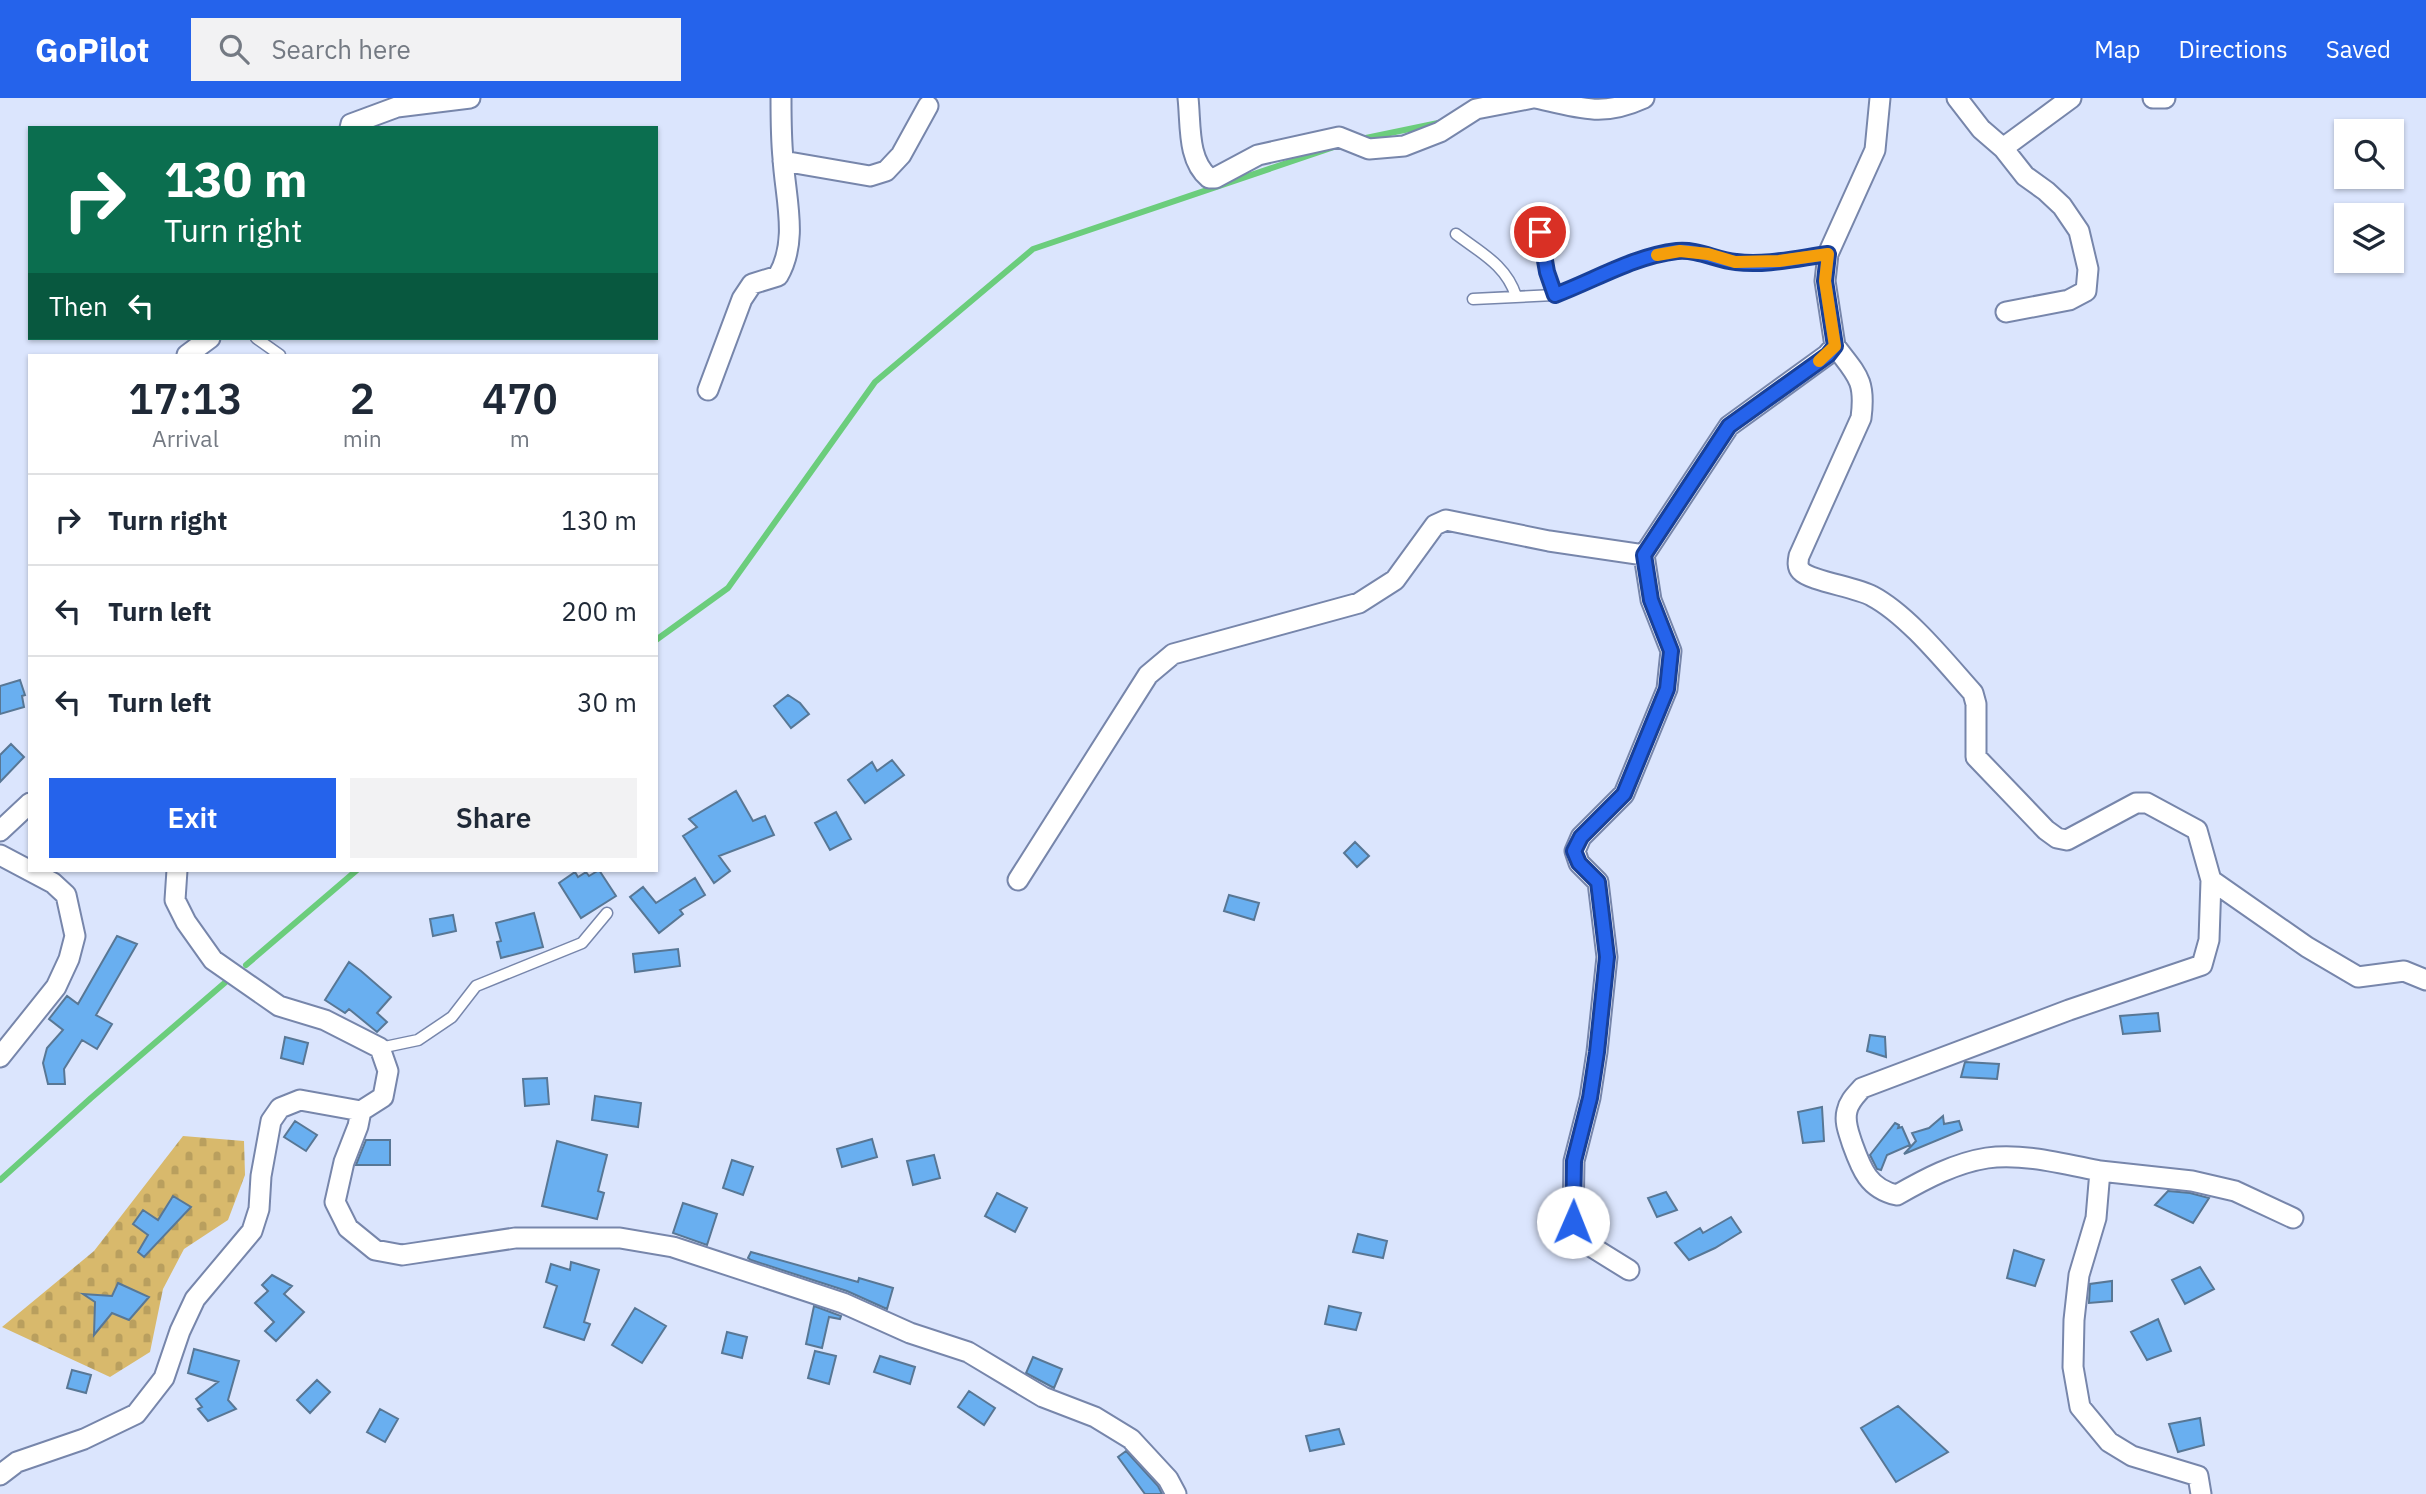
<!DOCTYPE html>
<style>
body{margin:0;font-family:"IBM Plex Sans",sans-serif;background:#f2f2f3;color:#1f2937;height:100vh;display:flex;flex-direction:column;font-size:26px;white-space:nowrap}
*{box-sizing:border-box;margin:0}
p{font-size:23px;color:#747a83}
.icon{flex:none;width:38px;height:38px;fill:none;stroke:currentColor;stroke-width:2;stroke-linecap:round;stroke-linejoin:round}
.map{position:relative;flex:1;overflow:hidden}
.details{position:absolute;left:28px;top:256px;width:630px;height:518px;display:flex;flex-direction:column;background:#fff;border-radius:0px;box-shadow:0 2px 5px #0004}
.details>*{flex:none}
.guide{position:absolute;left:28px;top:28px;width:630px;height:214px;border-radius:0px;box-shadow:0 2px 5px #0004;background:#0b6e4f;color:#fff;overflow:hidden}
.tools{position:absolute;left:2334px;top:21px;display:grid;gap:14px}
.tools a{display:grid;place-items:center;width:70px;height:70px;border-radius:0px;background:#fff;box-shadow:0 2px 5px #0004;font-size:35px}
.pin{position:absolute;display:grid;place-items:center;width:60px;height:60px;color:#fff;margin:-30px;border:4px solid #fff;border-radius:50%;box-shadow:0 2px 7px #0007}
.me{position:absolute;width:77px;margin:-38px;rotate:1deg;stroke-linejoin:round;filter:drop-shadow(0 0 5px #0008)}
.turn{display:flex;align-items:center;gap:24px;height:147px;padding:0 21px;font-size:32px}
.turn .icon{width:91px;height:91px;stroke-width:2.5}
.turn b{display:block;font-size:49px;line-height:60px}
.then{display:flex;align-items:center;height:66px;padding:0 21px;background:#0003;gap:14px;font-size:26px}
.eta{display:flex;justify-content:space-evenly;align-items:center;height:119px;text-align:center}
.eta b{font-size:42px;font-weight:600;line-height:49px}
.action{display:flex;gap:14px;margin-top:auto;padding:14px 21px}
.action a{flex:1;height:80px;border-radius:0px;background:#2563eb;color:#fff;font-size:28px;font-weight:600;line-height:80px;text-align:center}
.action a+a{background:#f2f2f3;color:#1f2937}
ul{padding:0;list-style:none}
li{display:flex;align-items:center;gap:21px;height:91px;padding:0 21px;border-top:2px solid #e0e1e3}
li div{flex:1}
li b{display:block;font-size:26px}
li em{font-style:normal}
header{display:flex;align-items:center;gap:42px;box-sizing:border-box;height:98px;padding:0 35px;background:#2563eb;color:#fff}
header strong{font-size:33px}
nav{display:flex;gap:38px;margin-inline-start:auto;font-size:24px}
.search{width:490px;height:63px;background:#f2f2f3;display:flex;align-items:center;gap:18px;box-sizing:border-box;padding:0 24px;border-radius:0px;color:#747a83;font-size:26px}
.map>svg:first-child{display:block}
.cemetery{fill:url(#cemetery-stones)}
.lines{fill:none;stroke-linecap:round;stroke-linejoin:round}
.stream{stroke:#6bcd7c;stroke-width:6}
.building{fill:#69aff0;stroke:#587795;stroke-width:2}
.service-casing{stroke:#7786ab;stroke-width:13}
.minor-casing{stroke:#7786ab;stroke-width:23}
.service{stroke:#fff;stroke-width:10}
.minor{stroke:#fff;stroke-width:19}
.route-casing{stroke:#184099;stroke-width:18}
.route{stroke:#2563eb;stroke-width:12}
.slow{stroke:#f59e0b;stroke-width:12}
</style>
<header>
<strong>GoPilot</strong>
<div class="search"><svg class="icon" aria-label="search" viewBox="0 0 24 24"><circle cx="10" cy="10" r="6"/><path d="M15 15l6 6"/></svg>Search here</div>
<nav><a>Map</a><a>Directions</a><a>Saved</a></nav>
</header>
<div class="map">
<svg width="2426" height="1396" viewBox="0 0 2426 1396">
<defs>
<pattern id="cemetery-stones" width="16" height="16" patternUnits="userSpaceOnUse" patternTransform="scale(1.75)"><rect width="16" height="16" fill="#d8b96c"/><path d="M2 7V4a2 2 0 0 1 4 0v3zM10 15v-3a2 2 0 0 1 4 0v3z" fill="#b99f5e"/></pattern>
</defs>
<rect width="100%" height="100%" fill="#dbe5fd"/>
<path class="cemetery" d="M 183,1038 L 244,1043 L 245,1077 L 228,1122 L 184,1151 L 163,1191 L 150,1254 L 110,1279 L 2,1229 L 94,1153 Z"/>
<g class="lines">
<path class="stream" d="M 1361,41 L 1443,24
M 656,542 L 728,490 L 875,284 L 1033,151 L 1334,49
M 246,867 L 357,772
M 0,1082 L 91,1000 L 228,882"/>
</g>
<path class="building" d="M 20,582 L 25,597 L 22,598 L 24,609 L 0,616 L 0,588 Z
M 788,597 L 800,605 L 809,616 L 791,630 L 774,608 Z
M 11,646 L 24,659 L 0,684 L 0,657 Z
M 892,662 L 904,677 L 865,705 L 848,682 L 872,664 L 877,673 Z
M 736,693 L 753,723 L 765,718 L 774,737 L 719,758 L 730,773 L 714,785 L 683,738 L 697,729 L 689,721 Z
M 836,714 L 851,741 L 830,752 L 815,725 Z
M 1355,744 L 1369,758 L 1357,769 L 1344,755 Z
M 599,772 L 616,798 L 581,820 L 559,785 L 575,774 L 578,779 L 586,774 L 589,778 Z
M 695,780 L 705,797 L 680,812 L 683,816 L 659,835 L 630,799 L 643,789 L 656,805 Z
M 1229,797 L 1259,805 L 1254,822 L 1224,813 Z
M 534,815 L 543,849 L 501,860 L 497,844 L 501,843 L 496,825 Z
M 453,817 L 456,833 L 433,838 L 430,821 Z
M 117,838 L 137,846 L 96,917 L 112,926 L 97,951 L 82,942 L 64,971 L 65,986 L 48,986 L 43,965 L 47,950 L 63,932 L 49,921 L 67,898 L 78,906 Z
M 678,851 L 680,868 L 635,874 L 633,856 Z
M 349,864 L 361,873 L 391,899 L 377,915 L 387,924 L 377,934 L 349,911 L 345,915 L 325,902 Z
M 2158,915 L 2160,933 L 2123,936 L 2120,918 Z
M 1870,937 L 1885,939 L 1886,959 L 1867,953 Z
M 285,939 L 308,945 L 303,966 L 281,960 Z
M 1965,964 L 1999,966 L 1997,981 L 1961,979 Z
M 547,980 L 549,1006 L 525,1008 L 523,981 Z
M 595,998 L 641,1005 L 638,1029 L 592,1022 Z
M 1822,1009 L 1824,1043 L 1803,1045 L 1798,1014 Z
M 1943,1018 L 1944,1026 L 1959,1023 L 1962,1032 L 1904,1056 L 1916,1043 L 1912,1035 L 1929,1030 Z
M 295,1023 L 317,1037 L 306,1053 L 284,1039 Z
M 1895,1025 L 1899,1027 L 1898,1030 L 1902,1029 L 1910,1047 L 1887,1057 L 1881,1072 L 1877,1071 L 1870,1057 Z
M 872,1041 L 877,1059 L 842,1069 L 837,1051 Z
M 366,1042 L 390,1042 L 390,1067 L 356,1067 Z
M 557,1043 L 607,1057 L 598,1093 L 604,1095 L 597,1121 L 542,1108 Z
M 934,1057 L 940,1080 L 913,1087 L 907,1063 Z
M 732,1062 L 753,1069 L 743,1097 L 723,1090 Z
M 2168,1093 L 2190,1095 L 2209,1100 L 2193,1125 L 2155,1107 Z
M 1666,1094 L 1677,1112 L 1657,1119 L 1648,1100 Z
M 997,1095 L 1027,1110 L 1015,1134 L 985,1118 Z
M 173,1098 L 191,1109 L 144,1159 L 138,1154 L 148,1137 L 133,1126 L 143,1112 L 158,1122 Z
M 683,1105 L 717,1116 L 707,1147 L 673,1135 Z
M 1731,1119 L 1741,1134 L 1715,1150 L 1689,1162 L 1675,1145 L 1700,1130 L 1703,1135 Z
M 1358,1136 L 1387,1143 L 1383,1160 L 1353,1154 Z
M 2014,1152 L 2044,1162 L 2035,1188 L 2007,1180 Z
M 751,1154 L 858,1184 L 859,1180 L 893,1190 L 887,1211 L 847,1193 L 751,1162 L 748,1160 Z
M 571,1164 L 599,1172 L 584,1224 L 590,1226 L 584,1242 L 544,1229 L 557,1188 L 546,1184 L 551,1166 L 570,1172 Z
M 2200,1169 L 2214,1191 L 2185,1206 L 2172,1182 Z
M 272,1177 L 292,1188 L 284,1196 L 304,1214 L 276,1243 L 265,1233 L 274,1224 L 255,1205 L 268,1193 L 262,1187 Z
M 2112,1183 L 2112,1203 L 2089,1205 L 2090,1186 Z
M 118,1185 L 149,1199 L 129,1222 L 112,1215 L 94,1237 L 95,1204 L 83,1196 L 112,1198 Z
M 814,1208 L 841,1218 L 840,1221 L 829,1219 L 822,1250 L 806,1246 Z
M 1329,1208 L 1361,1215 L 1356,1232 L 1325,1226 Z
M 635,1210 L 666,1228 L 642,1265 L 612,1247 Z
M 2158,1221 L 2171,1253 L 2147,1262 L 2131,1234 Z
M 727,1234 L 747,1239 L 742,1260 L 722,1255 Z
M 194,1251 L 239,1263 L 228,1302 L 236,1311 L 208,1323 L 198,1311 L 202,1309 L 196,1301 L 218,1284 L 188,1275 Z
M 815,1253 L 836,1258 L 829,1286 L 808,1280 Z
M 880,1258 L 915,1269 L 910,1286 L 874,1274 Z
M 1033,1259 L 1062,1271 L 1054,1290 L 1026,1275 Z
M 72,1272 L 91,1277 L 86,1295 L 67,1290 Z
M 317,1282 L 330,1294 L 310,1315 L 297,1302 Z
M 969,1293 L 995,1310 L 984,1327 L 958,1309 Z
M 1898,1308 L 1948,1354 L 1896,1384 L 1861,1330 Z
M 380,1311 L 398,1321 L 385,1344 L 367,1334 Z
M 2200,1320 L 2204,1347 L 2178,1354 L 2169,1326 Z
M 1339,1331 L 1344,1346 L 1310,1353 L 1306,1338 Z
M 1126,1353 L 1158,1388 L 1162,1396 L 1145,1396 L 1118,1359 Z"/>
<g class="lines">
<defs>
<path id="service" d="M 1540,134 L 1547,174 L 1554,197
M 1456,136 C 1481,155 1506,167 1516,198
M 1473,201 L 1554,197 L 1646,159 L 1680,153 L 1708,156 L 1735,164 L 1779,163 L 1828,156
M 256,240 L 280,257
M 380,950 L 418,942 L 452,919 L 476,888 L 582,845 L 607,815"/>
<path id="minor" d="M 1188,0 C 1191,26 1187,62 1209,80 L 1215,80 L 1258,57 L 1339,39 L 1369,51 L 1404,48 L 1440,34 L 1476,11 L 1533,0
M 1535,0 C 1580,9 1600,20 1644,0
M 1957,0 L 1981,31 L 2003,50 L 2025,78 L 2046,93 L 2062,108 L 2079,133 L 2088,171 L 2086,193 L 2069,202 L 2006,214
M 2153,0 L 2165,0
M 350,30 L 351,26 L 397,9 L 470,0
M 2003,50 L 2071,0
M 783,63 L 870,78 L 886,73 L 901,57 L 928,8
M 1835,248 C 1857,277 1866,282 1861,320 L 1799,458 C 1798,463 1797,469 1801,473 C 1810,483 1856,489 1872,498 C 1908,517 1946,565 1973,595 L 1976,606 L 1976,659 L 2046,732 L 2057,740 L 2067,742 L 2136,705 L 2147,705 L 2197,732 L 2211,782 L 2209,842 L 2202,867 L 2069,912 L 1862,990 C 1856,997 1849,1003 1847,1013 C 1844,1024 1849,1035 1852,1045 C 1861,1070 1868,1091 1897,1097 C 1925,1081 1955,1065 1987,1060 C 2023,1055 2064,1066 2100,1073
M 187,257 L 210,240
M 708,292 L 742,201 L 752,186 L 778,178 C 799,142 785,99 783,60 C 781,40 781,20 781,0
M 0,733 L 30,705
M 0,757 L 53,785 L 66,797 L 75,838 L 69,861 L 56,889 L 0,959
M 1018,782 L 1148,577 L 1173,556 L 1359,505 L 1395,482 L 1435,427 L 1446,422 L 1549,443 L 1644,457
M 2211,782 L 2307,849 L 2358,879 L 2404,873 L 2426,882
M 361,1013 L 358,1028 L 344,1064 L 335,1104 L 348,1130 L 375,1152 L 402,1157 L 515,1140 L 620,1140 L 673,1149 L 843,1205 L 910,1235 L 968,1254 L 1043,1299 L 1095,1319 L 1131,1341 L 1168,1381 L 1176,1396
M 1629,1172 L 1579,1141 L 1573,1124 L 1574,1063 L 1590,1000 L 1597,954 L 1607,859 L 1598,784 L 1579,765 L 1575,753 L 1581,739 L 1624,696 L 1667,591 L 1671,553 L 1651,502 L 1644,457 L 1729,328 L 1827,257 L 1835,248 L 1825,183 L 1828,156 L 1875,52 L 1880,0
M 0,1377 L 17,1364 L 84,1341 L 136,1316 L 164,1280 L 180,1233 L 195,1201 L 252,1133 L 259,1111 L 261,1078 L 271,1023 L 280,1010 L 300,1002 L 361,1013 L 383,999 L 388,973 L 380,950 L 325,922 L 279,908 L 213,862 L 186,824 L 175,802 L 177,772
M 2201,1396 L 2198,1378 L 2132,1358 L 2109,1344 L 2080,1309 L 2073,1269 L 2074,1222 L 2079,1177 L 2096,1120 L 2100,1073 L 2192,1083 L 2235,1093 L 2293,1120"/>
</defs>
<use href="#service" class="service-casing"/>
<use href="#minor" class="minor-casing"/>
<use href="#service" class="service"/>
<use href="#minor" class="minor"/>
</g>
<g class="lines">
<defs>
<path id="route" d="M 1540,134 L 1547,174 L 1555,197 C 1595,182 1634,158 1677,153 C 1698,151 1716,162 1736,164 C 1765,168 1798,160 1828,156 L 1825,183 L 1835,248 L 1828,257 L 1729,328 L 1644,457 L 1651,502 L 1671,553 L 1667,591 L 1624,696 L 1581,739 L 1574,753 L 1579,765 L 1598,784 L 1607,859 L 1597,954 L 1590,1000 L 1574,1063 L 1573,1124"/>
</defs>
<use href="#route" class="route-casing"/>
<use href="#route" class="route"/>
<path class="slow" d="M 1657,157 L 1680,153 L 1708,156 L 1735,164 L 1779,163 L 1828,156 L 1825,183 L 1835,248 L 1819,263"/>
</g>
</svg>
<div class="tools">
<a><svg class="icon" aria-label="search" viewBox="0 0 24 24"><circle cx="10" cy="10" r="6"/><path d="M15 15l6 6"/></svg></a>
<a><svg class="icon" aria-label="layers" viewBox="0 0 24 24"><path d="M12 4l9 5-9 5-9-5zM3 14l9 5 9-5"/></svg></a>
</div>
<div class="pin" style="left:1540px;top:134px;background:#d93025"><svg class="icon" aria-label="arrive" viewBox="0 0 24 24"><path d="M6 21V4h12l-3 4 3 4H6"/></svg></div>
<svg class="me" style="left:1573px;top:1124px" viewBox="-20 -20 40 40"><circle r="19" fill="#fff"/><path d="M0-13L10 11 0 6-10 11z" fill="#2563eb"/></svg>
<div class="guide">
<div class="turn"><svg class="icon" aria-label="right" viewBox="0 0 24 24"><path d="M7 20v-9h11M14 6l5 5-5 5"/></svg><div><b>130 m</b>Turn right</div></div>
<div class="then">Then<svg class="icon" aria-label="left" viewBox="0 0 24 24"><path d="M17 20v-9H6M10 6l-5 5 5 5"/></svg></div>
</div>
<section class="details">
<div class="eta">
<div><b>17:13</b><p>Arrival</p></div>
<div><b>2</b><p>min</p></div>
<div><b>470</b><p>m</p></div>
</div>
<ul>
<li><svg class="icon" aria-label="right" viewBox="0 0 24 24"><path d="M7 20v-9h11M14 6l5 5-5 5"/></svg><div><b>Turn right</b></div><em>130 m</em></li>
<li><svg class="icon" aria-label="left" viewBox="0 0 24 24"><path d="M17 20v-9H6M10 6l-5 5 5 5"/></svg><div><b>Turn left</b></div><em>200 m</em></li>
<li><svg class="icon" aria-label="left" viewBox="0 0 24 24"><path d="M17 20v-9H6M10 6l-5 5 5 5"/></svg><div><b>Turn left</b></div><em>30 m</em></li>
</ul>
<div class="action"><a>Exit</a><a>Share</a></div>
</section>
</div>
